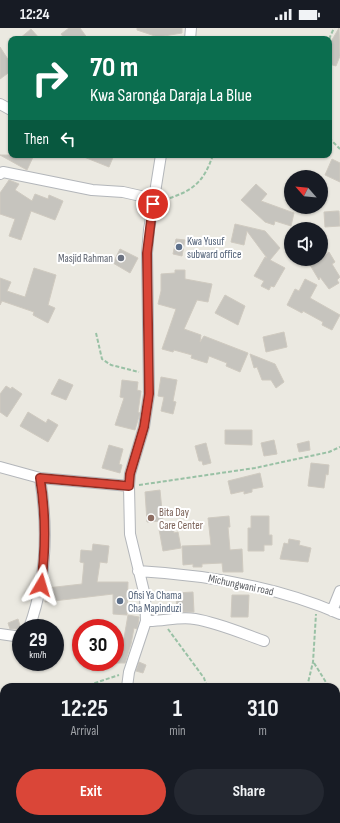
<!DOCTYPE html>
<style>
body{margin:0;font-family:"Sofia Sans Condensed",sans-serif;background:#242831;color:#f1f3f6;height:100vh;display:flex;flex-direction:column;font-size:15px;white-space:nowrap}
*{box-sizing:border-box;margin:0}
p{font-size:13px;color:#9ea1a6}
.icon{flex:none;width:22px;height:22px;fill:none;stroke:currentColor;stroke-width:2;stroke-linecap:round;stroke-linejoin:round}
.map{position:relative;flex:1;overflow:hidden}
.side{position:absolute;left:0px;top:655px;width:340px;height:140px;display:flex;flex-direction:column;background:#171b24;border-radius:12px 12px 0 0;box-shadow:0 1px 3px #0004}
.side>*{flex:none}
.top-card{position:absolute;left:8px;top:8px;width:324px;height:122px;border-radius:8px;box-shadow:0 1px 3px #0004;background:#0b6e4f;color:#fff;overflow:hidden}
.needle{width:26px;rotate:297deg}
.fabs{position:absolute;left:284px;top:142px;display:grid;gap:8px}
.fabs a{display:grid;place-items:center;width:44px;height:44px;border-radius:50%;background:#171b24;box-shadow:0 1px 3px #0004;font-size:20px}
.speed{position:absolute;left:12px;top:591px;display:flex;gap:8px;font-size:20px;font-weight:700;text-align:center}
.speed>*{display:grid;place-content:center;width:52px;height:52px;border-radius:50%;background:#171b24;box-shadow:0 1px 3px #0004;line-height:1}
.speed small{font-size:10px;font-weight:400}
.speed .limit{border:6px solid #d22;background:#fff;color:#111}
.pin{position:absolute;display:grid;place-items:center;width:34px;height:34px;color:#fff;margin:-17px;border:2px solid #fff;border-radius:50%;box-shadow:0 1px 4px #0007}
.me{position:absolute;width:44px;margin:-22px;rotate:7deg;stroke-linejoin:round;filter:drop-shadow(0 0 3px #0008)}
.turn{display:flex;align-items:center;gap:14px;height:84px;padding:0 16px;font-size:18px}
.turn .icon{width:52px;height:52px;stroke-width:2.5}
.turn b{display:block;font-size:28px;line-height:34px}
.then{display:flex;align-items:center;height:38px;padding:0 16px;background:#0003;gap:8px;font-size:15px}
.eta{display:flex;justify-content:space-evenly;align-items:center;height:68px;text-align:center}
.eta b{font-size:24px;font-weight:700;line-height:28px}
.cta{display:flex;gap:8px;margin-top:auto;padding:8px 16px}
.cta a{flex:1;height:46px;border-radius:24px;background:#da4638;color:#fff;font-size:16px;font-weight:700;line-height:46px;text-align:center}
.cta a+a{background:#242831;color:#f1f3f6}
.status{display:flex;justify-content:space-between;align-items:center;height:28px;padding:0 20px;background:#171b24;direction:ltr}
.status svg{height:11px;fill:currentColor}
.map>svg:first-child{display:block}
.building{fill:#c6c4be;stroke:#cfcac0}
.lines{fill:none;stroke-linecap:round;stroke-linejoin:round}
.street-casing{stroke:#b3b6ba;stroke-width:12}
.path{stroke:#99c1a5;stroke-width:2;stroke-dasharray:4 2;stroke-linecap:butt}
.street{stroke:#fff;stroke-width:10}
.route-casing{stroke:#8e2e24;stroke-width:10}
.route{stroke:#da4638;stroke-width:7}
.service-dot{fill:#5c6f8a;stroke:#fff;stroke-width:1.5}
.worship-dot{fill:#6b7280;stroke:#fff;stroke-width:1.5}
.education-dot{fill:#8d6e63;stroke:#fff;stroke-width:1.5}
.labels{text-anchor:middle;dominant-baseline:central;stroke-width:4;stroke-linejoin:round;paint-order:stroke}
.service-label{font-size:11px;fill:#4e5e75;stroke:#fff;text-anchor:start}
.worship-label{font-size:11px;fill:#5b616d;stroke:#fff;text-anchor:end}
.education-label{font-size:11px;fill:#785e54;stroke:#fff;text-anchor:start}
.street-label{font-size:11px;fill:#595c60;stroke:#fff}
</style>
<div class="status"><b>12:24</b><svg viewBox="0 0 49 12"><path d="M0 12V9h3v3zM5 12V6h3v6zM10 12V3h3v9zM15 12V0h3v12zM26 1h20v11H26zM47 4h2v5h-2z"/></svg></div>
<div class="map">
<svg width="340" height="795" viewBox="0 0 340 795">
<rect width="100%" height="100%" fill="#ebe9e1"/>
<path class="building" d="M 69,0 L 80,0 L 88,11 L 65,11 L 61,6 Z
M 137,0 L 182,0 L 182,5 L 158,9 L 137,2 Z
M 339,0 L 340,28 L 336,38 L 329,36 L 329,17 Z
M 31,1 L 40,11 L 19,11 Z
M 0,19 L 11,36 L 11,43 L 0,51 Z
M 0,127 L 34,127 L 27,142 Z
M 79,127 L 114,127 L 109,139 Z
M 332,131 L 340,135 L 340,154 L 325,147 Z
M 9,152 L 19,156 L 15,162 L 32,173 L 35,166 L 48,171 L 49,167 L 63,173 L 55,192 L 31,183 L 21,212 L 9,208 L 15,191 L 0,186 L 0,165 Z
M 256,156 L 267,166 L 261,173 L 294,185 L 291,198 L 275,193 L 274,197 L 265,194 L 241,172 Z
M 337,183 L 339,183 L 340,198 L 325,199 L 324,184 Z
M 235,196 L 265,203 L 280,220 L 270,232 L 285,240 L 274,259 L 271,258 L 269,262 L 261,258 L 264,253 L 254,248 L 265,229 L 267,230 L 247,203 L 244,217 L 231,214 Z
M 176,211 L 185,212 L 182,228 L 173,226 Z
M 120,221 L 138,230 L 130,245 L 113,235 Z
M 329,224 L 335,234 L 332,236 L 340,249 L 337,252 L 339,255 L 329,261 L 320,249 L 319,252 L 310,237 L 313,235 L 311,231 L 321,231 Z
M 34,240 L 56,247 L 48,277 L 55,280 L 48,295 L 33,287 L 34,284 L 2,273 L 0,277 L 0,250 L 11,254 L 7,263 L 25,269 Z
M 175,242 L 185,242 L 185,251 L 212,256 L 208,274 L 197,272 L 184,301 L 201,307 L 200,314 L 204,308 L 248,325 L 240,344 L 226,338 L 227,335 L 209,328 L 207,335 L 191,330 L 192,327 L 174,322 L 173,324 L 162,321 L 176,281 L 158,276 L 161,263 L 161,246 L 175,245 Z
M 305,251 L 317,257 L 310,270 L 340,287 L 332,302 L 322,297 L 323,294 L 303,283 L 302,285 L 287,277 L 295,261 L 299,263 Z
M 225,267 L 245,278 L 238,297 L 215,285 Z
M 284,304 L 287,319 L 266,324 L 263,309 Z
M 250,326 L 275,336 L 284,354 L 276,360 L 271,352 L 262,352 L 257,339 L 254,340 Z
M 161,349 L 177,352 L 173,373 L 176,374 L 173,386 L 161,383 L 164,369 L 158,368 Z
M 59,351 L 73,357 L 66,372 L 51,366 Z
M 122,352 L 138,354 L 137,362 L 141,363 L 138,384 L 140,385 L 135,402 L 115,397 L 124,370 L 120,369 Z
M 6,358 L 11,361 L 12,359 L 22,366 L 7,389 L 0,384 L 0,366 Z
M 28,384 L 46,395 L 48,391 L 58,397 L 48,414 L 20,398 Z
M 225,402 L 252,402 L 252,417 L 225,416 Z
M 274,412 L 277,426 L 264,428 L 261,415 Z
M 309,413 L 310,422 L 299,424 L 297,416 Z
M 206,415 L 211,435 L 203,437 L 202,433 L 199,433 L 195,418 Z
M 109,417 L 123,421 L 119,436 L 122,437 L 120,445 L 102,440 Z
M 311,435 L 329,437 L 328,447 L 326,446 L 324,460 L 308,458 Z
M 260,445 L 263,459 L 252,461 L 252,464 L 244,466 L 244,463 L 231,466 L 228,453 Z
M 160,462 L 163,493 L 147,494 L 145,464 Z
M 229,488 L 230,499 L 228,499 L 230,522 L 242,521 L 243,544 L 223,544 L 222,535 L 202,536 L 202,539 L 193,539 L 193,536 L 183,537 L 182,518 L 211,517 L 208,490 Z
M 251,488 L 269,488 L 269,507 L 272,507 L 272,517 L 264,517 L 264,523 L 248,523 L 248,500 L 251,500 Z
M 173,498 L 174,505 L 178,504 L 181,520 L 163,523 L 159,501 Z
M 289,511 L 300,513 L 299,517 L 311,520 L 308,534 L 280,531 L 284,515 L 288,516 Z
M 93,516 L 109,518 L 107,535 L 100,534 L 97,554 L 128,554 L 127,587 L 113,586 L 113,566 L 45,574 L 47,560 L 82,556 L 84,535 L 80,534 L 81,522 L 92,523 Z
M 193,564 L 194,584 L 177,584 L 176,565 Z
M 232,567 L 249,567 L 248,589 L 231,589 Z
M 128,587 L 139,589 L 138,597 L 137,601 L 134,600 L 131,616 L 125,635 L 115,635 L 115,609 L 124,610 Z
M 18,591 L 21,601 L 10,601 L 8,595 Z
M 139,634 L 146,637 L 143,645 L 136,643 Z"/>
<g class="lines">
<defs>
<path id="street" d="M 190,11 L 191,0
M 0,76 L 11,82
M 0,146 L 3,144 L 92,162 L 123,164 L 154,171
M 0,439 L 40,450 L 129,458
M 138,543 C 208,547 276,558 340,586
M 332,583 L 340,563
M 146,593 C 162,594 178,588 195,591 C 219,595 241,605 264,613
M 29,600 C 47,551 48,500 40,450
M 0,606 L 21,609
M 127,659 L 129,644 L 146,593 L 145,568 L 130,506 L 129,458 L 130,446 L 144,399 L 149,366 L 147,225 L 149,202 L 161,127
M 0,733 L 4,733
M 25,791 L 25,795
M 82,795 L 83,791"/>
</defs>
<use href="#street" class="street-casing"/>
<path class="path" d="M 329,11 L 334,0
M 329,110 L 340,121
M 164,172 C 192,163 203,156 213,127
M 96,305 L 102,331 L 111,337 L 139,344
M 139,457 L 255,440 L 329,424 L 340,419
M 168,601 L 204,650 L 207,659
M 314,635 L 329,659
M 83,659 L 119,647
M 307,659 L 313,634 L 316,586
M 336,669 L 340,675
M 336,770 L 340,769
M 336,780 L 340,783
M 241,791 L 243,795
M 225,795 L 227,791
M 268,795 L 269,791
M 289,795 L 293,791"/>
<use href="#street" class="street"/>
</g>
<g class="lines">
<defs>
<path id="route" d="M 41,557 C 46,520 46,486 40,450 L 129,458 L 130,446 L 144,399 L 149,366 L 147,225 L 153,176"/>
</defs>
<use href="#route" class="route-casing"/>
<use href="#route" class="route"/>
</g>
<g class="service-dot">
<circle cx="179" cy="219" r="4"/>
<circle cx="120" cy="573" r="4"/>
</g>
<circle class="worship-dot" cx="121" cy="230" r="4"/>
<circle class="education-dot" cx="151" cy="490" r="4"/>
<g class="labels">
<g class="service-label">
<text x="187" y="213">Kwa Yusuf<tspan x="187" dy="13">subward office</tspan></text>
<text x="128" y="567">Ofisi Ya Chama<tspan x="128" dy="13">Cha Mapinduzi</tspan></text>
</g>
<g class="worship-label">
<text x="113" y="230">Masjid Rahman</text>
</g>
<g class="education-label">
<text x="159" y="484">Bita Day<tspan x="159" dy="13">Care Center</tspan></text>
</g>
<g class="street-label">
<text transform="translate(241 557) rotate(12)">Michungwani road</text>
</g>
</g>
</svg>
<div class="fabs">
<a><svg class="needle" viewBox="-14 -14 28 28"><path d="M0-13l5 13h-10z" fill="#e53935"/><path d="M0 13l5-13h-10z" fill="#9ea1a6"/></svg></a>
<a><svg class="icon" aria-label="sound" viewBox="0 0 24 24"><path d="M4 9h4l5-4v14l-5-4H4zM17 9q2 3 0 6"/></svg></a>
</div>
<div class="speed"><div>29<small>km/h</small></div><div class="limit">30</div></div>
<div class="pin" style="left:153px;top:176px;background:#d93025"><svg class="icon" aria-label="arrive" viewBox="0 0 24 24"><path d="M6 21V4h12l-3 4 3 4H6"/></svg></div>
<svg class="me" style="left:41px;top:557px" viewBox="-20 -20 40 40"><path d="M0-17L14 15 0 8-14 15z" fill="#da4638" stroke="#fff" stroke-width="4"/></svg>
<div class="top-card">
<div class="turn"><svg class="icon" aria-label="right" viewBox="0 0 24 24"><path d="M7 20v-9h11M14 6l5 5-5 5"/></svg><div><b>70 m</b>Kwa Saronga Daraja La Blue</div></div>
<div class="then">Then<svg class="icon" aria-label="left" viewBox="0 0 24 24"><path d="M17 20v-9H6M10 6l-5 5 5 5"/></svg></div>
</div>
<section class="side">
<div class="eta">
<div><b>12:25</b><p>Arrival</p></div>
<div><b>1</b><p>min</p></div>
<div><b>310</b><p>m</p></div>
</div>
<div class="cta"><a>Exit</a><a>Share</a></div>
</section>
</div>
